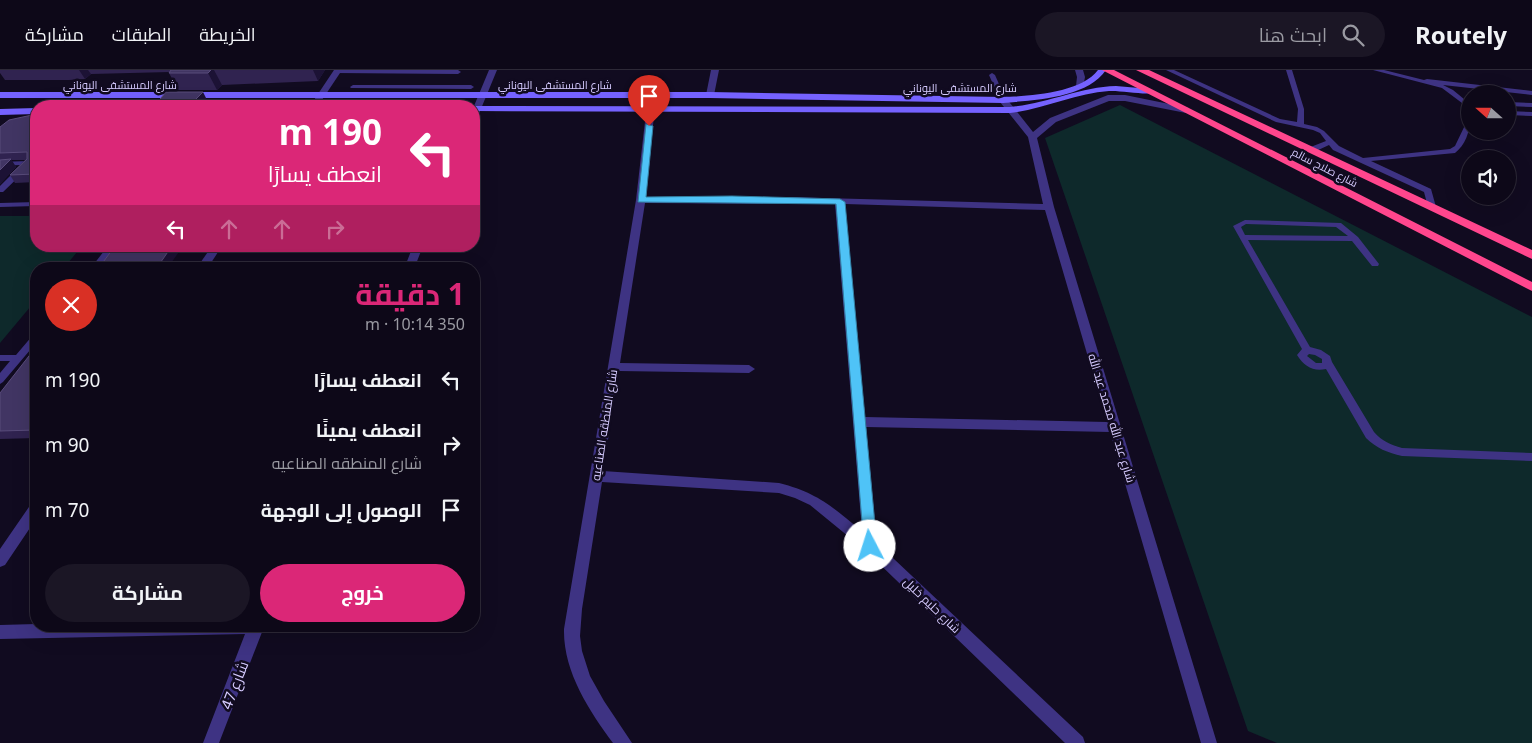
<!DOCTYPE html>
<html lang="ar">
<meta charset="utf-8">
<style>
body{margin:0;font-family:"Noto Sans",Cairo,sans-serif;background:#1b1625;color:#f1f3f6;direction:rtl;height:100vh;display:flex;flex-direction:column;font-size:19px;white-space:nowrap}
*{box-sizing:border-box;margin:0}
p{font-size:16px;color:#9a9aa2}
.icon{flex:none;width:28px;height:28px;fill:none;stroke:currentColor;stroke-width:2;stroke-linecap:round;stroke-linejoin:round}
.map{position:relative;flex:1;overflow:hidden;direction:ltr}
.drawer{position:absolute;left:30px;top:192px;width:450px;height:370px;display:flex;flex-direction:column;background:#0d0818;border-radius:20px;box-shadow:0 5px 20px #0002,0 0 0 1px #2d2937;direction:rtl}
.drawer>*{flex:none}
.guide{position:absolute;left:30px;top:30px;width:450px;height:152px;border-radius:20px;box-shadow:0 5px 20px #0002,0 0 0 1px #2d2937;direction:rtl;background:#db2777;color:#fff;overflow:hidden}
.needle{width:32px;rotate:291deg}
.buttons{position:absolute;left:1461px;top:15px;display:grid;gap:10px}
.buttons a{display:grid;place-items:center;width:55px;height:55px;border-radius:50%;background:#0d0818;box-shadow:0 5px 20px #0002,0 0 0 1px #2d2937;font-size:25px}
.pin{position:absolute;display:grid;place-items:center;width:42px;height:42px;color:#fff;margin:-51px -21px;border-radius:50% 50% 50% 0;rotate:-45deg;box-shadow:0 0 5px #0007}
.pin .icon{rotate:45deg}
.me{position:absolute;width:55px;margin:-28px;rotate:355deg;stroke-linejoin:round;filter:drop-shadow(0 0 4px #0008)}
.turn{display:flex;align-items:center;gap:18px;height:105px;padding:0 15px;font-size:22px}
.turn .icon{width:65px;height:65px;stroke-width:2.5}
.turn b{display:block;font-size:35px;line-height:42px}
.lanes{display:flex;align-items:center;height:48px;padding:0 15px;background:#0003;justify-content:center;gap:25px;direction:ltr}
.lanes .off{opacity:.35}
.round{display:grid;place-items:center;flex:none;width:52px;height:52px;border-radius:26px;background:#1b1625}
.head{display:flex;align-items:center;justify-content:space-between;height:85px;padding:0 15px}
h1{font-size:30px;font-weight:700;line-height:38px;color:#db2777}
.action{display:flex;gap:10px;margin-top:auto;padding:10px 15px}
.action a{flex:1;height:58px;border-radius:30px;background:#db2777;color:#fff;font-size:20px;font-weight:700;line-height:58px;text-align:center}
.action a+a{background:#1b1625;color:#f1f3f6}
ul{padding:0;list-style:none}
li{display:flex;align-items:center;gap:15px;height:65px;padding:0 15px}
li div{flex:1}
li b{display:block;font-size:19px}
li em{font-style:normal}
header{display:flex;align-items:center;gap:30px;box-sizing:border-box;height:70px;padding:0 25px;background:#0d0818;border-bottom:1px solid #2d2937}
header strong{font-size:24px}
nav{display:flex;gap:28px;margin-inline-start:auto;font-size:18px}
.search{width:350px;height:45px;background:#1b1625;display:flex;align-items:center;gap:12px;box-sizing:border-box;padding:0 18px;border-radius:28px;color:#9a9aa2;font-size:19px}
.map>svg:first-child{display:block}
.green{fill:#0e292b}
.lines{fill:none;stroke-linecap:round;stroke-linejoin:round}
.lane{fill:#3e3383;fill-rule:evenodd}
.street{fill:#3e3383;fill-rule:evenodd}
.secondary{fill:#7562ff;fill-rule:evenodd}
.highway{fill:#ff468d;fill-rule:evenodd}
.wall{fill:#302350}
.shaded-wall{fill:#1c1235}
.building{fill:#413563;stroke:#594c7b}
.route{fill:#4fc3f7;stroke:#337fa1}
.labels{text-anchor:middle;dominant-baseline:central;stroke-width:5;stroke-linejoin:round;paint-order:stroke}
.far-street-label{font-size:11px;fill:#d6cbff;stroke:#110b20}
.street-label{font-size:12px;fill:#d6cbff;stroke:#110b20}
.near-street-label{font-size:15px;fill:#d6cbff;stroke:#110b20}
</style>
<header>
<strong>Routely</strong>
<div class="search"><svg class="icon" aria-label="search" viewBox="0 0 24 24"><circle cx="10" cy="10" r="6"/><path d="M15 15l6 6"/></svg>ابحث هنا</div>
<nav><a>الخريطة</a><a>الطبقات</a><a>مشاركة</a></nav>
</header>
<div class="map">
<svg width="1532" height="673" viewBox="0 0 1532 673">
<rect width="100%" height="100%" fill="#110b20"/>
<path class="green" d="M 1120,35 L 1532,247 L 1532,673 L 1277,673 L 1248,661 L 1045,68 Z
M 0,146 L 36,146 L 36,176 L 82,176 L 63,199 L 36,199 L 36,230 L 0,273 Z"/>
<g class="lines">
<path class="lane" d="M 337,0 L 458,0 L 461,2 L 458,4 L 335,3 L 334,2 Z
M 1166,0 L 1174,0 L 1280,49 L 1297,52 L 1298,39 L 1286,0 L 1292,0 L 1304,39 L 1304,54 L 1317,57 L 1324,61 L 1339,76 L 1363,88 L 1450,79 L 1455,76 L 1467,51 L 1470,49 C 1470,62 1465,75 1455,83 L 1371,91 L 1431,119 L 1436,137 L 1432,139 L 1428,137 L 1424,122 L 1333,80 L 1329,75 L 1314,82 L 1308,82 L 1308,78 L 1326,71 L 1320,63 L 1313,60 L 1276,52 Z
M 1373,0 L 1384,0 L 1424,10 L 1427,9 L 1532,21 L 1532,25 L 1443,15 L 1453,20 L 1470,34 L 1470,39 L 1442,18 Z
M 992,3 L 995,5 L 1006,30 L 1005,31 L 1000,30 L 989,5 Z
M 353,15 L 471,15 L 474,17 L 471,19 L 351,18 L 350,17 Z
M 1508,32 L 1532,33 L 1532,37 L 1508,36 Z
M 1508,41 L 1532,42 L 1532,46 L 1508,45 Z
M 28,91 L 31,91 L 31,95 L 3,122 L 0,122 L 0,116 L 21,95 L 0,96 L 0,92 Z
M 36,132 L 36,136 L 0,137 L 0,133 Z
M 1245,150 L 1341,153 L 1358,167 L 1379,194 L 1378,196 L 1372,196 L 1352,171 L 1248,170 L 1310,277 L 1321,280 L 1330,286 L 1332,292 L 1374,362 C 1382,371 1391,375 1402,378 L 1532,383 L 1532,391 L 1402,386 C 1388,383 1376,378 1366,368 L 1326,299 C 1313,302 1304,296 1297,285 L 1302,279 L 1233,156 ZM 1246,154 L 1336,157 L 1348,166 L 1245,165 L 1241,157 ZM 1309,284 L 1315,285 L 1322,289 L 1322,293 L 1316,293 L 1307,286 Z
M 108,176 L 117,176 L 99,199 L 90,199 Z
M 36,264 L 36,273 L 3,312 L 0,314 L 0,303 L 10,291 L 0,291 L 0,285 L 16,285 L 33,265 Z"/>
<path class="street" d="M 334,0 L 342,0 L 318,36 L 310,36 Z
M 489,0 L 497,0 L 478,46 L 474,49 L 474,36 Z
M 711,0 L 719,0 L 714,25 L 710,28 L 706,25 Z
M 1075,0 L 1083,0 L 1085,7 L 1083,18 L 1076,16 L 1077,7 Z
M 652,22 L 656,25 L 646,127 L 787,127 L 1043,134 L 1028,67 L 1000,32 L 1000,28 L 1006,28 L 1033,62 L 1050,48 L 1108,25 L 1125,25 L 1189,38 L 1189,42 L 1186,43 L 1125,31 L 1109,31 L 1056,52 L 1037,68 L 1054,137 L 1217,673 L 1201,673 L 1110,362 L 866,357 L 877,473 L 1083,667 L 1085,673 L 1065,673 L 865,480 L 810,435 L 795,428 L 779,423 L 602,412 L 582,539 L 580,566 L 582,581 L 590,606 L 604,631 L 632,673 L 613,673 C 589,641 563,601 564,559 L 636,130 L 648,25 ZM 645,133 L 835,134 L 862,461 C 831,436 818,423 779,413 L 603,401 L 619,301 L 749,303 L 755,299 L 749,295 L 620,293 ZM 845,134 L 1045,140 L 1107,352 L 865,347 Z
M 212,176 L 222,176 L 207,199 L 196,199 Z
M 413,176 L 423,176 L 414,199 L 404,199 Z
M 36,432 L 36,449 L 5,495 L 0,497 L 0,479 L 31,434 Z
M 36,554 L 36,556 L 264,557 L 219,673 L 203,673 L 245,564 L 0,569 L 0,555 Z"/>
<path class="secondary" d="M 1098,0 L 1106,0 C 1087,28 1035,30 1003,33 L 710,28 L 0,28 L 0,22 L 710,22 L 1003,27 C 1030,26 1081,23 1098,0 Z
M 1116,16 L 1139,18 L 1155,22 C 1149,26 1120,20 1109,21 C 1076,23 1044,39 1010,43 L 474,41 L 474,36 L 1010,37 C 1046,34 1080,17 1116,16 Z
M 36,38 L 36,44 L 0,45 L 0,39 Z"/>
<path class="highway" d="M 1102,0 L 1114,0 L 1532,212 L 1532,221 Z
M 1136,0 L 1149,0 L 1532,180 L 1532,189 Z"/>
</g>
<path class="wall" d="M 0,0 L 325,0 L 318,11 L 222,15 L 217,20 L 178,20 L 169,3 L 170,2 L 91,4 L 85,9 L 69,10 L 5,10 L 0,3 Z
M 32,45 L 36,51 L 36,112 L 15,113 L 10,105 L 25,90 L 11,90 L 16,97 L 0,114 L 0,57 Z
M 36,277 L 36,368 L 0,369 L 0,323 Z"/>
<path class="shaded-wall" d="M 79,0 L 88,0 L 91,4 L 85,9 Z
M 211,0 L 214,0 L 222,15 L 217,20 L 208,3 Z
M 313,0 L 325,0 L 318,11 Z
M 203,22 L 207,30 L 200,36 L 190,35 Z
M 32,45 L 36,51 L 35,90 L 30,83 Z
M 11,89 L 16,97 L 0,114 L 0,100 Z
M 172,176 L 183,176 L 167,199 L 156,199 Z"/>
<path class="building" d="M 171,0 L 211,0 L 208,3 L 169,3 Z
M 166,22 L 203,22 L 190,35 L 293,35 L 292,36 L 79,36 L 80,35 L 155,35 Z
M 32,45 L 30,83 L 36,76 L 36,104 L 10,105 L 27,89 L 27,82 L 0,83 L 0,57 L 9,50 Z
M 11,89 L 0,100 L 0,90 Z
M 115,176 L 172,176 L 156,199 L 98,199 Z
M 36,277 L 36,360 L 0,361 L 0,323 Z"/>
<path class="route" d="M 646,54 L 653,56 L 646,127 L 732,126 L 840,129 L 845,132 L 877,476 L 875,480 L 870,482 L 866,480 L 864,476 L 836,134 L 638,132 Z"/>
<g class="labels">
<g class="far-street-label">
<text x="120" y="14">شارع المستشفى اليوناني</text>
<text x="555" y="14">شارع المستشفى اليوناني</text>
<text x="960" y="17">شارع المستشفى اليوناني</text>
<text transform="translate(1325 97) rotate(27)">شارع صلاح سالم</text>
</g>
<g class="street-label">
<text transform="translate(1112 348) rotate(73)">شارع عبد الله محمد عبد الله</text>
<text transform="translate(604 355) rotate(-81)">شارع المنطقه الصناعيه</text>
<text transform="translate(932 535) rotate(44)">شارع حليم خليل</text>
</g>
<g class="near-street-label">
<text transform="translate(234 615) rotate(-69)">شارع 47</text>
</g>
</g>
</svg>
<div class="buttons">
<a><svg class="needle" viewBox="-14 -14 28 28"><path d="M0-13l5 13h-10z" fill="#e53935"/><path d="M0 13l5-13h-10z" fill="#9a9aa2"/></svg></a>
<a><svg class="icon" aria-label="sound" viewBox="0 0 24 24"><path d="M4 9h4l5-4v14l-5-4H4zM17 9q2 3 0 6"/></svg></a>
</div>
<div class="pin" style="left:649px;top:56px;background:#d93025"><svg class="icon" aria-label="arrive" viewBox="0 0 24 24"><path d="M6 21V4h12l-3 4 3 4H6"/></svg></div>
<svg class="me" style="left:870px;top:476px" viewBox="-20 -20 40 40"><circle r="19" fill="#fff"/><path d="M0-13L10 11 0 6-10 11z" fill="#4fc3f7"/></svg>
<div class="guide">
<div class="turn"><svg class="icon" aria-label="left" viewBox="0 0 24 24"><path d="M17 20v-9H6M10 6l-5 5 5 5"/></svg><div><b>190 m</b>انعطف يسارًا</div></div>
<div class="lanes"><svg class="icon" aria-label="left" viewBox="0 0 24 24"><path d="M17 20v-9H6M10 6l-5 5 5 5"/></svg><svg class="icon off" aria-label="ahead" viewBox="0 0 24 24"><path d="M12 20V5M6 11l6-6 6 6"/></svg><svg class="icon off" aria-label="ahead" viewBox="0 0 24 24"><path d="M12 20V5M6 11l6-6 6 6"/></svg><svg class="icon off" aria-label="right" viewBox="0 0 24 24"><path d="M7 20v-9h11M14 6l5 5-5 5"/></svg></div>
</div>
<section class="drawer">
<div class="head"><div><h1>1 دقيقة</h1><p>350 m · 10:14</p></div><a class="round" style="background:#d93025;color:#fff"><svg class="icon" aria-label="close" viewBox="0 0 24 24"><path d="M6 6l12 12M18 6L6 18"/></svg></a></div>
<ul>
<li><svg class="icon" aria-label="left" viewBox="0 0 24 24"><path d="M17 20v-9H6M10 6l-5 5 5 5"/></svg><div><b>انعطف يسارًا</b></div><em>190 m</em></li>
<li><svg class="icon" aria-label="right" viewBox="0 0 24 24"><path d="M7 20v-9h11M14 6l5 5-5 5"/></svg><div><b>انعطف يمينًا</b><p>شارع المنطقه الصناعيه</p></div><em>90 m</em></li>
<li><svg class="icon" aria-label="arrive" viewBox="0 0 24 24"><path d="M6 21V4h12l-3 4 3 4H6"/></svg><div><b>الوصول إلى الوجهة</b></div><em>70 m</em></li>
</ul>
<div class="action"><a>خروج</a><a>مشاركة</a></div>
</section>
</div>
